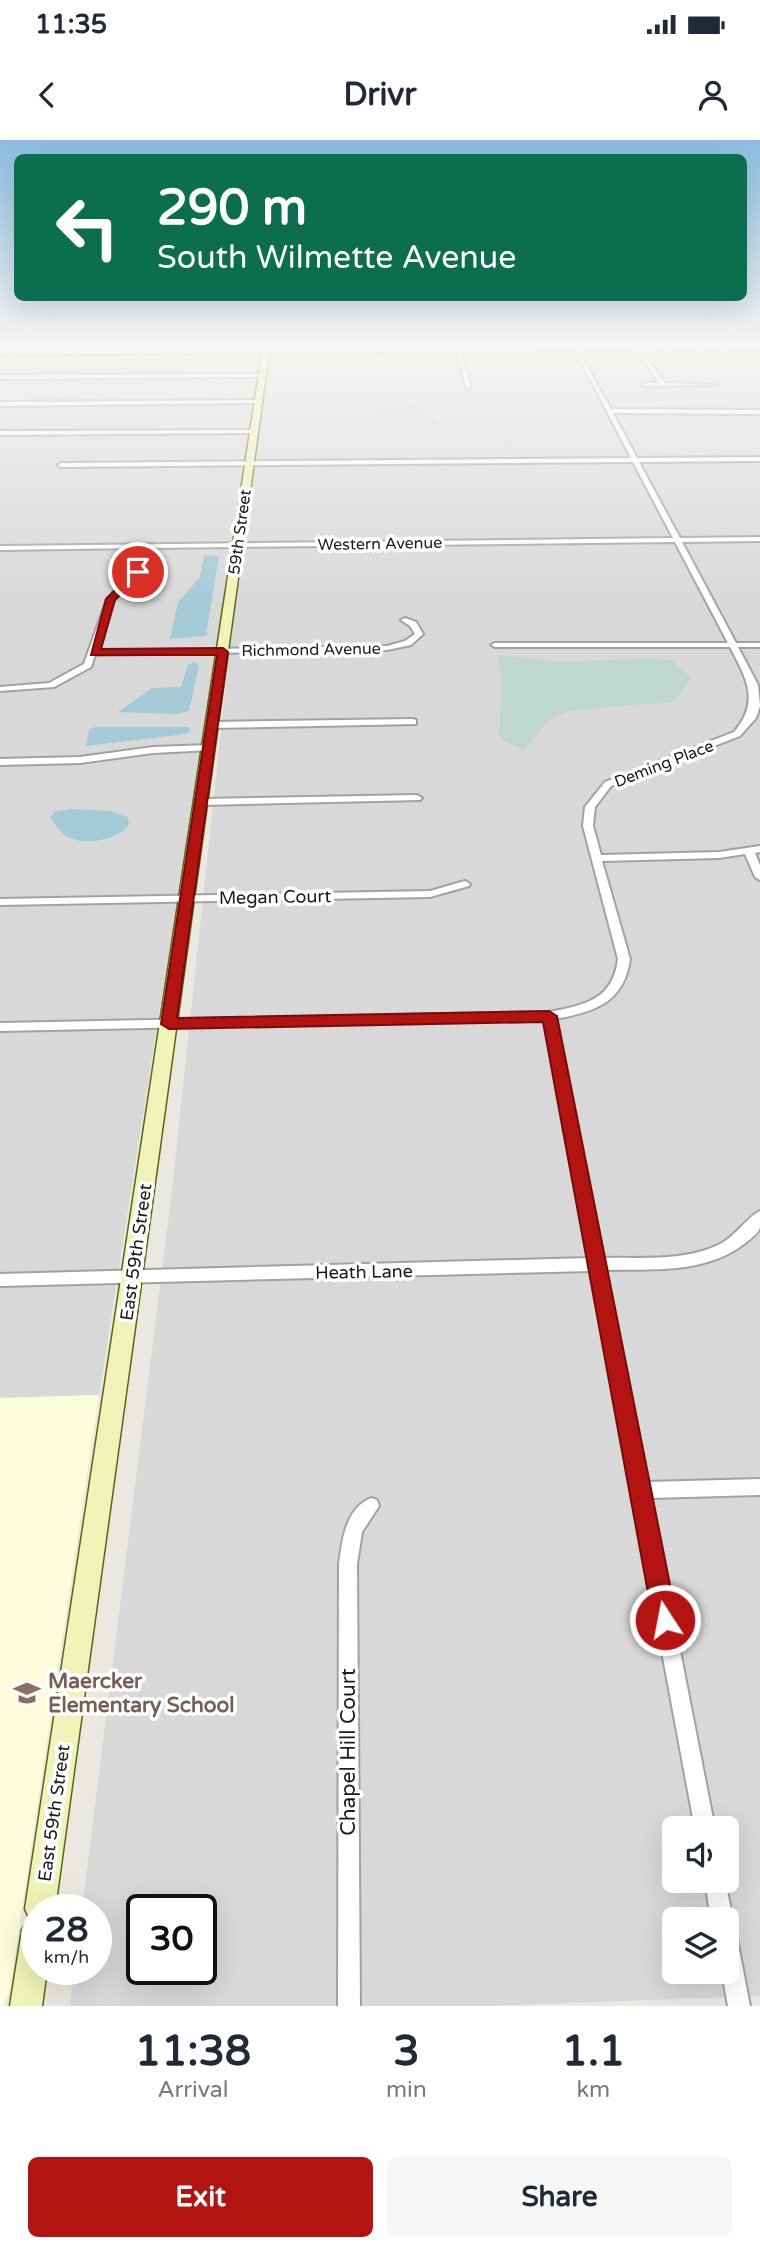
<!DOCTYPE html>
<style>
body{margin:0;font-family:"Varela Round",sans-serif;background:#f6f6f7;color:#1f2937;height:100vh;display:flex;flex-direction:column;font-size:26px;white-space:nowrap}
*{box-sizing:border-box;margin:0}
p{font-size:23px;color:#747a83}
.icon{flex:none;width:38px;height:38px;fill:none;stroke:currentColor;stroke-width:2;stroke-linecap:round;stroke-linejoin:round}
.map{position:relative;height:1866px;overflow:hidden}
.details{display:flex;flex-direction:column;background:#fff;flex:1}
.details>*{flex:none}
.hud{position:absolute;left:14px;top:14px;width:733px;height:147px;border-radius:10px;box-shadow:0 7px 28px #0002;background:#0b6e4f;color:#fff;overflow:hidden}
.controls{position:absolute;left:662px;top:1676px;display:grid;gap:14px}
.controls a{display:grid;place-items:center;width:77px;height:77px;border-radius:10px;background:#fff;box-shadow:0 7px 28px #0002;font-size:35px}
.speed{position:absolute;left:21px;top:1754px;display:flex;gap:14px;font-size:35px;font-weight:700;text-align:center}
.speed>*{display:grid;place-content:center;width:91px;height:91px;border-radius:50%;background:#fff;box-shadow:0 7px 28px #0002;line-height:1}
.speed small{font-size:18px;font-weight:400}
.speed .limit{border:4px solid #111;border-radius:10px;background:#fff;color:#111}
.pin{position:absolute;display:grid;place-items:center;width:60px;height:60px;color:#fff;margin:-30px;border:4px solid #fff;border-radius:50%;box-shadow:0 2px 7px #0007}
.me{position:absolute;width:77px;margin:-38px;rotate:349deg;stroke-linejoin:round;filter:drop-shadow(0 0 5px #0008)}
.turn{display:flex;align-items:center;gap:24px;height:147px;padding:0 28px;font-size:32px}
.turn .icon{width:91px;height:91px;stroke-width:2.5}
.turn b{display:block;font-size:49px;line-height:60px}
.eta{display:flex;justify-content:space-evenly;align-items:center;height:119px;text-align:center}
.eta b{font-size:42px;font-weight:700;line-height:49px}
.primary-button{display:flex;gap:14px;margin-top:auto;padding:14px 28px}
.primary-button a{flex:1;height:80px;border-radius:10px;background:#b41411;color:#fff;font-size:28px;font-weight:700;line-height:80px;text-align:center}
.primary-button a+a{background:#f6f6f7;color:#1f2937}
.status{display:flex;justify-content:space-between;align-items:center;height:49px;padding:0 35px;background:#fff;direction:ltr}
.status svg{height:19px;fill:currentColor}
header{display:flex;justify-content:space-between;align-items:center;height:91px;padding:0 28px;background:#fff;font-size:32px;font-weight:700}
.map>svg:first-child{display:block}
.residential{fill:#d9d8d8;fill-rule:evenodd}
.education{fill:#fbfcda}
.wetland{fill:#bfd8cd}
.park{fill:#c0f3c5}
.water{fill:#a4cad6}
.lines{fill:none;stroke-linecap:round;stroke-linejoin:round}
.stream{stroke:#a4cad6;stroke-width:2}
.street-casing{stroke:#a2a2a2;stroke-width:4}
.secondary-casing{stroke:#5a660e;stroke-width:3}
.street{fill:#fff;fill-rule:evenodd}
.secondary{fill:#eff3b7;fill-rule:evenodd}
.route{fill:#b41411;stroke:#750d0b;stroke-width:2}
.labels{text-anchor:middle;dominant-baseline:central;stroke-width:7;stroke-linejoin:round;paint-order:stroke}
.far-street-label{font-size:16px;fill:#1b1b1b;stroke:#fff}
.street-label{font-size:18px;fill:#1b1b1b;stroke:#fff}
.near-education-label{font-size:21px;font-weight:bold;fill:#785e54;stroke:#fff;text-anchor:start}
.near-street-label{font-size:21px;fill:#1b1b1b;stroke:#fff}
</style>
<div class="status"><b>11:35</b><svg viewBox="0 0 49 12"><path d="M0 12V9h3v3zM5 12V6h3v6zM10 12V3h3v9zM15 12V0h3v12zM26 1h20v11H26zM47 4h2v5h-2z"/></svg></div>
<header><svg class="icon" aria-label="back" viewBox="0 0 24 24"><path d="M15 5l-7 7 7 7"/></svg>Drivr<svg class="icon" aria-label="person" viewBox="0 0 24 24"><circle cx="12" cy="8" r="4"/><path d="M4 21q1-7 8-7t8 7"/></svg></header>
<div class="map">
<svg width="760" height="1866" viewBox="0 0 760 1866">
<rect width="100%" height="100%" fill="#ebe8e1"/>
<path class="residential" d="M 38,203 L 117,203 L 113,211 L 32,212 Z
M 121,203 L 276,203 L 275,209 L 118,211 Z
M 412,203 L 760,203 L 402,208 L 412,206 Z
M 760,208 L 760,1856 L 486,1866 L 70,1866 L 74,1829 L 96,1829 L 96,1769 L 82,1769 L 172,1050 L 229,515 L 271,212 ZM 674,1689 L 726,1689 L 726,1741 L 674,1741 ZM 142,1769 L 201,1769 L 201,1829 L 142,1829 ZM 674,1780 L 726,1780 L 726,1832 L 674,1832 Z
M 261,212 L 236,404 L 0,406 L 0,214 Z
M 232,408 L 99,1255 L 0,1258 L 0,410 Z"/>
<path class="education" d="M 99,1255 L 10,1848 L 4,1866 L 0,1866 L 0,1258 Z"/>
<path class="wetland" d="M 396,260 L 426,269 L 426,275 L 437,280 L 437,284 L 409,285 L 375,272 L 381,267 L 392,267 Z
M 500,515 L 564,522 L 651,518 L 671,520 L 691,537 L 679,556 L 671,562 L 569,571 L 548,581 L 524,610 L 503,601 L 499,593 L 502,537 L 497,517 Z"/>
<path class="park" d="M 276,203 L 412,203 L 411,207 L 402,208 L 275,209 Z"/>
<path class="water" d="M 204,415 L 219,416 L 206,496 L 170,499 L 178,462 L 200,437 Z
M 194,522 L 199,526 L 189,571 L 177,574 L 118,572 L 152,548 L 181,547 L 188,525 Z
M 96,587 L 187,587 L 191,590 L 185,594 L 86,606 L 89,589 Z
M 73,669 L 110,671 L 128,677 L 129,684 C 120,700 84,706 68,697 C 60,693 55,684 50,677 L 56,671 Z"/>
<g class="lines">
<path class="stream" d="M 662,205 L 664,203
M 665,210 L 675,211"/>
<defs>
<path id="street" d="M 116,203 L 121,203 L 115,213 L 113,212 Z
M 576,207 L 611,269 L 760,270 L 760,274 L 613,273 L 637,318 L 760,317 L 760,321 L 639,322 L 680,398 L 760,397 L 760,401 L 682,402 L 736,503 L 760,503 L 760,507 L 738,507 L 758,545 L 760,566 L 756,578 L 740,596 L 611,646 L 595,667 L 593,686 L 601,715 L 719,712 L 760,706 L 760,712 L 755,713 L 760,725 L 760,740 L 755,737 L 745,714 L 719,718 L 602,721 L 630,819 C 624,863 594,872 555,879 L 602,1118 C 641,1117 687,1122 722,1103 C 736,1095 750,1075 760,1071 C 760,1076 760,1084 760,1088 C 758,1094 749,1100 744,1104 C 705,1134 652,1129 605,1130 L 647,1342 L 760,1339 L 760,1355 L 650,1358 L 715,1689 L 695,1689 L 591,1131 L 0,1146 L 0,1134 L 588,1118 L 544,880 L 0,891 L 0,883 L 549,872 C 585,865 613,860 618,819 L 583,686 L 585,667 L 605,642 L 734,592 C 760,562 747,539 730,507 L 495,507 L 491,505 L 495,503 L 728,503 L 675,402 L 151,408 L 140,433 L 114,460 L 97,511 L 387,506 L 405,501 L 415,494 L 410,486 L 401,480 L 405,478 L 416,482 L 423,494 L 411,505 L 387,510 L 95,515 L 91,527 L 54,547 L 0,551 L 0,547 L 49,543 L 84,524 L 107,459 L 135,431 L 145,408 L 0,410 L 0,406 L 673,398 L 633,322 L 61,327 L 58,325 L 61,323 L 631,318 L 574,208 Z
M 638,207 L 665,243 L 717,245 L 643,246 L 645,243 L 659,243 L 636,208 Z
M 456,208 L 460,209 L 471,248 L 466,247 Z
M 265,234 L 263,237 L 0,239 L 0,235 Z
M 261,260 L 259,263 L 0,266 L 0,262 Z
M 257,290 L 255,293 L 0,295 L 0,291 Z
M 413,579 L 416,580 L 416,584 L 212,588 L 208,585 L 212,582 Z
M 209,605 L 213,608 L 212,610 L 153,613 L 80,623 L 0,625 L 0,619 L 80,617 L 153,607 Z
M 417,655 L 422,658 L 420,660 L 201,665 L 196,662 L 201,659 Z
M 465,741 L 470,744 L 469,746 L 430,757 L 0,765 L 0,759 L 430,751 Z
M 371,1358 L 377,1360 L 379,1366 L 362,1392 L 357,1424 L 360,1866 L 338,1866 L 339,1424 C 342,1400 346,1368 371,1358 Z
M 705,1741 L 725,1741 L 733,1780 L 729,1787 L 727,1789 L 734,1791 L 737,1799 L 750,1866 L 728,1866 L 722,1832 L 726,1832 L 726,1780 L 711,1780 Z"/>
<path id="secondary" d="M 760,205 L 760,209 L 269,213 L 55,1769 L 37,1769 L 37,1829 L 47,1829 L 42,1866 L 10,1866 L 22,1790 L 29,1778 L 25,1769 L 262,213 L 0,215 L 0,211 Z"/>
</defs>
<use href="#street" class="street-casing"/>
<use href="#secondary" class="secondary-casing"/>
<use href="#street" class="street"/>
<use href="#secondary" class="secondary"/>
</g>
<linearGradient id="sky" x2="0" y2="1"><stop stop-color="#8dbde1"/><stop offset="0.44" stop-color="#f6f5f2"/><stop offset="1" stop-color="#f6f5f2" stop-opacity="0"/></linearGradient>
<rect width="760" height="465" fill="url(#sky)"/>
<path class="route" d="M 135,430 L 142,432 L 115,460 L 101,509 L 223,508 L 228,512 L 177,878 L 549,871 L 557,876 L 677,1480 L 673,1489 L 665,1492 L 657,1489 L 653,1480 L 543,882 L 169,889 L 161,884 L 217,515 L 91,515 L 106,459 Z"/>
<defs>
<symbol id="school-bare" viewBox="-9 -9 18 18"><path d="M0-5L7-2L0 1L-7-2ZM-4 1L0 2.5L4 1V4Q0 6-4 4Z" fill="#8d6e63" stroke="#fff" stroke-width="2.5" paint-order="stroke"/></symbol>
</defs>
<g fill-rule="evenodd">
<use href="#school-bare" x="8" y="1534" width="38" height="38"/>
</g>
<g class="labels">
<g class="far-street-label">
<text transform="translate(240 392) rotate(-82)">59th Street</text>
<text transform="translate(380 404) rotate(-1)">Western Avenue</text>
<text transform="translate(311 510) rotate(-1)">Richmond Avenue</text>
<text transform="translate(664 624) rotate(-21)">Deming Place</text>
</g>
<g class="street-label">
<text transform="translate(275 757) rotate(-1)">Megan Court</text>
<text transform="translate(136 1112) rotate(-82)">East 59th Street</text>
<text transform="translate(364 1132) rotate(-1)">Heath Lane</text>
<text transform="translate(54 1673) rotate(-82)">East 59th Street</text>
</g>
<g class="near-education-label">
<text x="48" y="1541">Maercker<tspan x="48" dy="24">Elementary School</tspan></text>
</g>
<g class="near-street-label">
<text transform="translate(348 1612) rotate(-90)">Chapel Hill Court</text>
</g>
</g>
</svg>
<div class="controls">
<a><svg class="icon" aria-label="sound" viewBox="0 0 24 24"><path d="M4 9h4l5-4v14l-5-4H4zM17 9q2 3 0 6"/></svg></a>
<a><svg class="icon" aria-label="layers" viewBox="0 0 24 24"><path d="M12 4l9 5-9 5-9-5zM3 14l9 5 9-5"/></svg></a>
</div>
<div class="speed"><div>28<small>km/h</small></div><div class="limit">30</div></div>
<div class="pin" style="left:138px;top:432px;background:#d93025"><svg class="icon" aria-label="arrive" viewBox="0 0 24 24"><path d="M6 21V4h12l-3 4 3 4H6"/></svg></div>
<svg class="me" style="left:665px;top:1480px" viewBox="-20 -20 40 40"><circle r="17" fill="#b41411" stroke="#fff" stroke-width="3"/><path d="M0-11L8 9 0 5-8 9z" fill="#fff"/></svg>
<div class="hud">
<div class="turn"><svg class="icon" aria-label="left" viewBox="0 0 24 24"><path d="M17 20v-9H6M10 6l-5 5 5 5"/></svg><div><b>290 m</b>South Wilmette Avenue</div></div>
</div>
</div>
<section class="details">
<div class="eta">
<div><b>11:38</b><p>Arrival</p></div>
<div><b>3</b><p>min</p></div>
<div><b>1.1</b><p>km</p></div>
</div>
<div class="primary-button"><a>Exit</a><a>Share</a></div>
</section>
